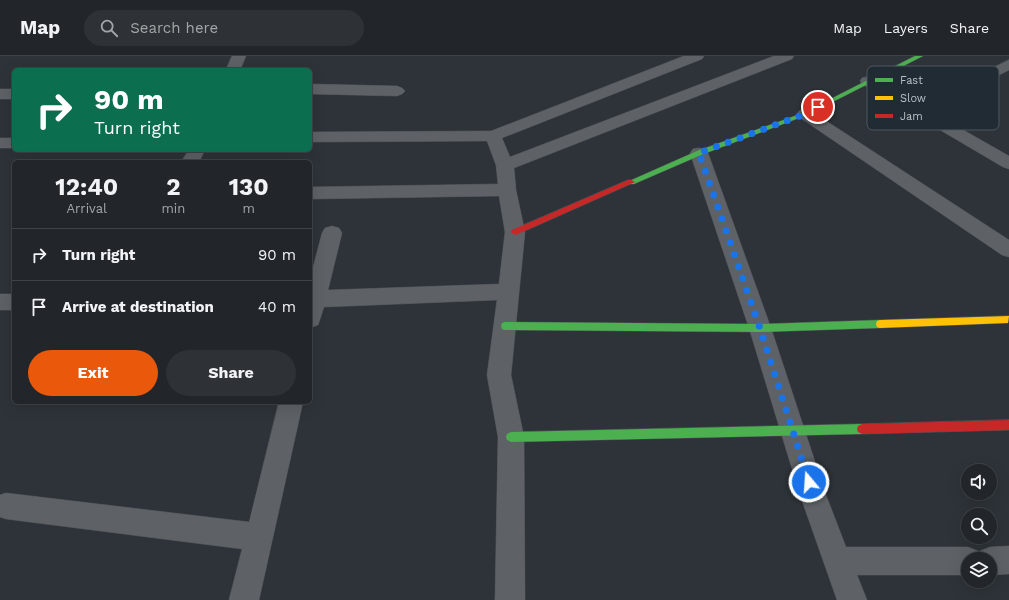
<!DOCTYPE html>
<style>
body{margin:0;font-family:"Work Sans",sans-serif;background:#2e3236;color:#f1f3f6;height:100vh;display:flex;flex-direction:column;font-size:15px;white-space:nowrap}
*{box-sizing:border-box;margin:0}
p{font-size:13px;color:#a2a5a8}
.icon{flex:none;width:22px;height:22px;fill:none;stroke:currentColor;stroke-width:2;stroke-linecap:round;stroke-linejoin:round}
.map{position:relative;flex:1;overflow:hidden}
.sheet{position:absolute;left:12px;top:104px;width:300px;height:244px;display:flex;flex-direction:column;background:#22262a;border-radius:6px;box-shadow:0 4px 16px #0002,0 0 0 1px #3f4347}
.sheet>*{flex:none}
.banner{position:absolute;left:12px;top:12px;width:300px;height:84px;border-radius:6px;box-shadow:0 4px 16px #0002,0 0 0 1px #3f4347;background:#0b6e4f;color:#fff;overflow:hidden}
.tools{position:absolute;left:961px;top:408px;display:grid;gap:8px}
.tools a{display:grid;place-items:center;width:36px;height:36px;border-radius:50%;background:#22262a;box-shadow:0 4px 16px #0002,0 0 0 1px #3f4347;font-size:20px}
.pin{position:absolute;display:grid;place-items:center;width:34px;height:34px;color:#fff;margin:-17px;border:2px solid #fff;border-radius:50%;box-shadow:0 1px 4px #0007}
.me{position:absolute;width:44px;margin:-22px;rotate:342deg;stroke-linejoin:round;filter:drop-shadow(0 0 3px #0008)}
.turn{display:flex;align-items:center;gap:14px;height:84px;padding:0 16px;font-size:18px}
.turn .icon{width:52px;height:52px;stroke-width:2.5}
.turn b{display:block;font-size:28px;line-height:34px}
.eta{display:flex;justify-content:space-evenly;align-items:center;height:68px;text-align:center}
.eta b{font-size:24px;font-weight:700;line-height:28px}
.cta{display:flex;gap:8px;margin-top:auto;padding:8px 16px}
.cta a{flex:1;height:46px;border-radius:24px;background:#ea580c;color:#fff;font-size:16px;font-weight:700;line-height:46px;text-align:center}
.cta a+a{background:#2e3236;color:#f1f3f6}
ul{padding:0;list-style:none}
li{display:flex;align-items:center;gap:12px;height:52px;padding:0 16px;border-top:1px solid #3f4347}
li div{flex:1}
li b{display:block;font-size:15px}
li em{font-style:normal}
header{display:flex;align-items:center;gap:24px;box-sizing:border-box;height:56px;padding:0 20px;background:#22262a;border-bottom:1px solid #3f4347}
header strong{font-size:19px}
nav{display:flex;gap:22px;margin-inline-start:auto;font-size:14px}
.search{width:280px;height:36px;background:#2e3236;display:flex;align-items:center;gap:10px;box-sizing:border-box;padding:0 14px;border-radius:22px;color:#a2a5a8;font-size:15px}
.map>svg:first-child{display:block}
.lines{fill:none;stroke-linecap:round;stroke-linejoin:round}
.street-casing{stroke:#4b5055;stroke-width:1}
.fast-casing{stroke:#4b5055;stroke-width:1}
.slow-casing{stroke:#4b5055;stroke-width:1}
.jam-casing{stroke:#4b5055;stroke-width:1}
.street{fill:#5e6266;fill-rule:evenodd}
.fast{fill:#4caf50;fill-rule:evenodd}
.slow{fill:#ffc107;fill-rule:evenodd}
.jam{fill:#c62828;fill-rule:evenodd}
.route{stroke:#1a73e8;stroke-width:7;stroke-dasharray:0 12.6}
.key{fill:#212b33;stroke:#4f5860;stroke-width:1}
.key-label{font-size:11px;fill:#b9c1c8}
</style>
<header>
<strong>Map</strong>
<div class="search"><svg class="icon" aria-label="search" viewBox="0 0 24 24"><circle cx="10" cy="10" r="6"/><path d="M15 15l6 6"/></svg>Search here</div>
<nav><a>Map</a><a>Layers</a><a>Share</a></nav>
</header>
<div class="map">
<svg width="1009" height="544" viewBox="0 0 1009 544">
<rect width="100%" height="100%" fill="#2d3338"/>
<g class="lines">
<defs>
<path id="street" d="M 232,0 L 246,0 L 240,14 L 226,14 Z
M 684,0 L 704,0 L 702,3 L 502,82 L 510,101 L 774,0 L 794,0 L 792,3 L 514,112 L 516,134 L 525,176 L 511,319 L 524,381 L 525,544 L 495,544 L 498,381 L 487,319 L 497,244 L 324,251 L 318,269 L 310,272 L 310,223 L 322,177 L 325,172 L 332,170 L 339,172 L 342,177 L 328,234 L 499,228 L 505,176 L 499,140 L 310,143 L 310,131 L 498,128 L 496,109 L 487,85 L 310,86 L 310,76 L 491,75 Z
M 1009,4 L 1009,14 L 967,35 L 962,37 L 957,35 L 954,32 L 957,29 Z
M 867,21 L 872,22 L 1009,100 L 1009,113 L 1003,111 L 862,28 L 860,25 L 862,22 Z
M 310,28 L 397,30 L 402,32 L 405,35 L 402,38 L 397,40 L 310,38 Z
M 0,33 L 14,33 L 14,43 L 0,43 Z
M 805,53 L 811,55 L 1009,184 L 1009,201 L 1002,199 L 799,61 L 797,58 L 799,55 Z
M 0,82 L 14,82 L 14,92 L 0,92 Z
M 699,92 L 705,93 L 708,97 L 771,272 L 826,439 L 846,491 L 968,491 L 978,495 L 979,497 L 980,495 L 990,491 L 1009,490 L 1009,518 L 990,519 L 990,503 L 968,503 L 968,519 L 857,519 L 867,544 L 837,544 L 800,439 L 749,272 L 690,97 L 693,93 Z
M 189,94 L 205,94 L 199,106 L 181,106 Z
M 0,238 L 14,238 L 14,254 L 0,254 Z
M 279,346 L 303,346 L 259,544 L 229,544 L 242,493 L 6,463 L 0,461 L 0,439 L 6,437 L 249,466 Z"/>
<path id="fast" d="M 915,0 L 923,0 L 807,59 L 701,99 L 634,128 L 631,128 L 627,126 L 697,95 L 803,57 Z
M 880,264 L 883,265 L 884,268 L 883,271 L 880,272 L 760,276 L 505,274 L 502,273 L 501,270 L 502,267 L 505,266 L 760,268 Z
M 862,368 L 866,370 L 867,373 L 866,376 L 862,378 L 511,386 L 507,384 L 506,381 L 507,378 L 511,376 Z"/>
<path id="slow" d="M 1009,260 L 1008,267 L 880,272 L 877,271 L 876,268 L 877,265 L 880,264 Z"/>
<path id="jam" d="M 628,124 L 631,124 L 635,126 L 518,178 L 515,179 L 511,176 L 512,174 Z
M 1009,364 L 1009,374 L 862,378 L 858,376 L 857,373 L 858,370 L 862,368 Z"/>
</defs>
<use href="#street" class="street-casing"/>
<use href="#fast" class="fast-casing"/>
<use href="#slow" class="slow-casing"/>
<use href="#jam" class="jam-casing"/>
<use href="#street" class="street"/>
<use href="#fast" class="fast"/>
<use href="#slow" class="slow"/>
<use href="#jam" class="jam"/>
</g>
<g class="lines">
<path class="route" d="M 809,426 L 760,272 L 699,97 L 805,58 L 818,51"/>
</g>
<rect x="867" y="10" width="132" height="64" rx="6" class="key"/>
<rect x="875" y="22" width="18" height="4" fill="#4caf50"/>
<rect x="875" y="40" width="18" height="4" fill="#ffc107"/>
<rect x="875" y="58" width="18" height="4" fill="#c62828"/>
<g class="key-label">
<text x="900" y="28">Fast</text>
<text x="900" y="46">Slow</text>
<text x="900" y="64">Jam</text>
</g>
</svg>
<div class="tools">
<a><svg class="icon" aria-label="sound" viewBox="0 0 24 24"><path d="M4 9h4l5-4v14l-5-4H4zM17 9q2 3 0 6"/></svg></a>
<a><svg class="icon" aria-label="search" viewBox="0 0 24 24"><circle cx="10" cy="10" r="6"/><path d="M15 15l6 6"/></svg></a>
<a><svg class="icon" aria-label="layers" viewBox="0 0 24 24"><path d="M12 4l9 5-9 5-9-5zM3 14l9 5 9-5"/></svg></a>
</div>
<div class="pin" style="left:818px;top:51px;background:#d93025"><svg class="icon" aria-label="arrive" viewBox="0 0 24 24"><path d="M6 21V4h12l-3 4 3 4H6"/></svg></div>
<svg class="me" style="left:809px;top:426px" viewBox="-20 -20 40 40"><circle r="17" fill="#1a73e8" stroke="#fff" stroke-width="3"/><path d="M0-11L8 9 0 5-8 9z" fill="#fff"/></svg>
<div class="banner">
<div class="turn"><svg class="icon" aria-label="right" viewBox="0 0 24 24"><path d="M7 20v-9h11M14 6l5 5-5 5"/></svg><div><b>90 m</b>Turn right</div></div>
</div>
<section class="sheet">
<div class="eta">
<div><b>12:40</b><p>Arrival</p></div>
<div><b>2</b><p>min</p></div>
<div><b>130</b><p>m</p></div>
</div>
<ul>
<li><svg class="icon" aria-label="right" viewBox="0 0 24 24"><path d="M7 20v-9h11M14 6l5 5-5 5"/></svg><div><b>Turn right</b></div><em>90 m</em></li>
<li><svg class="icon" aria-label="arrive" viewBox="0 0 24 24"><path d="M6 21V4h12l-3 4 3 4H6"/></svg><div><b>Arrive at destination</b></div><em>40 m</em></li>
</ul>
<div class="cta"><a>Exit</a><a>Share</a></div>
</section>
</div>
